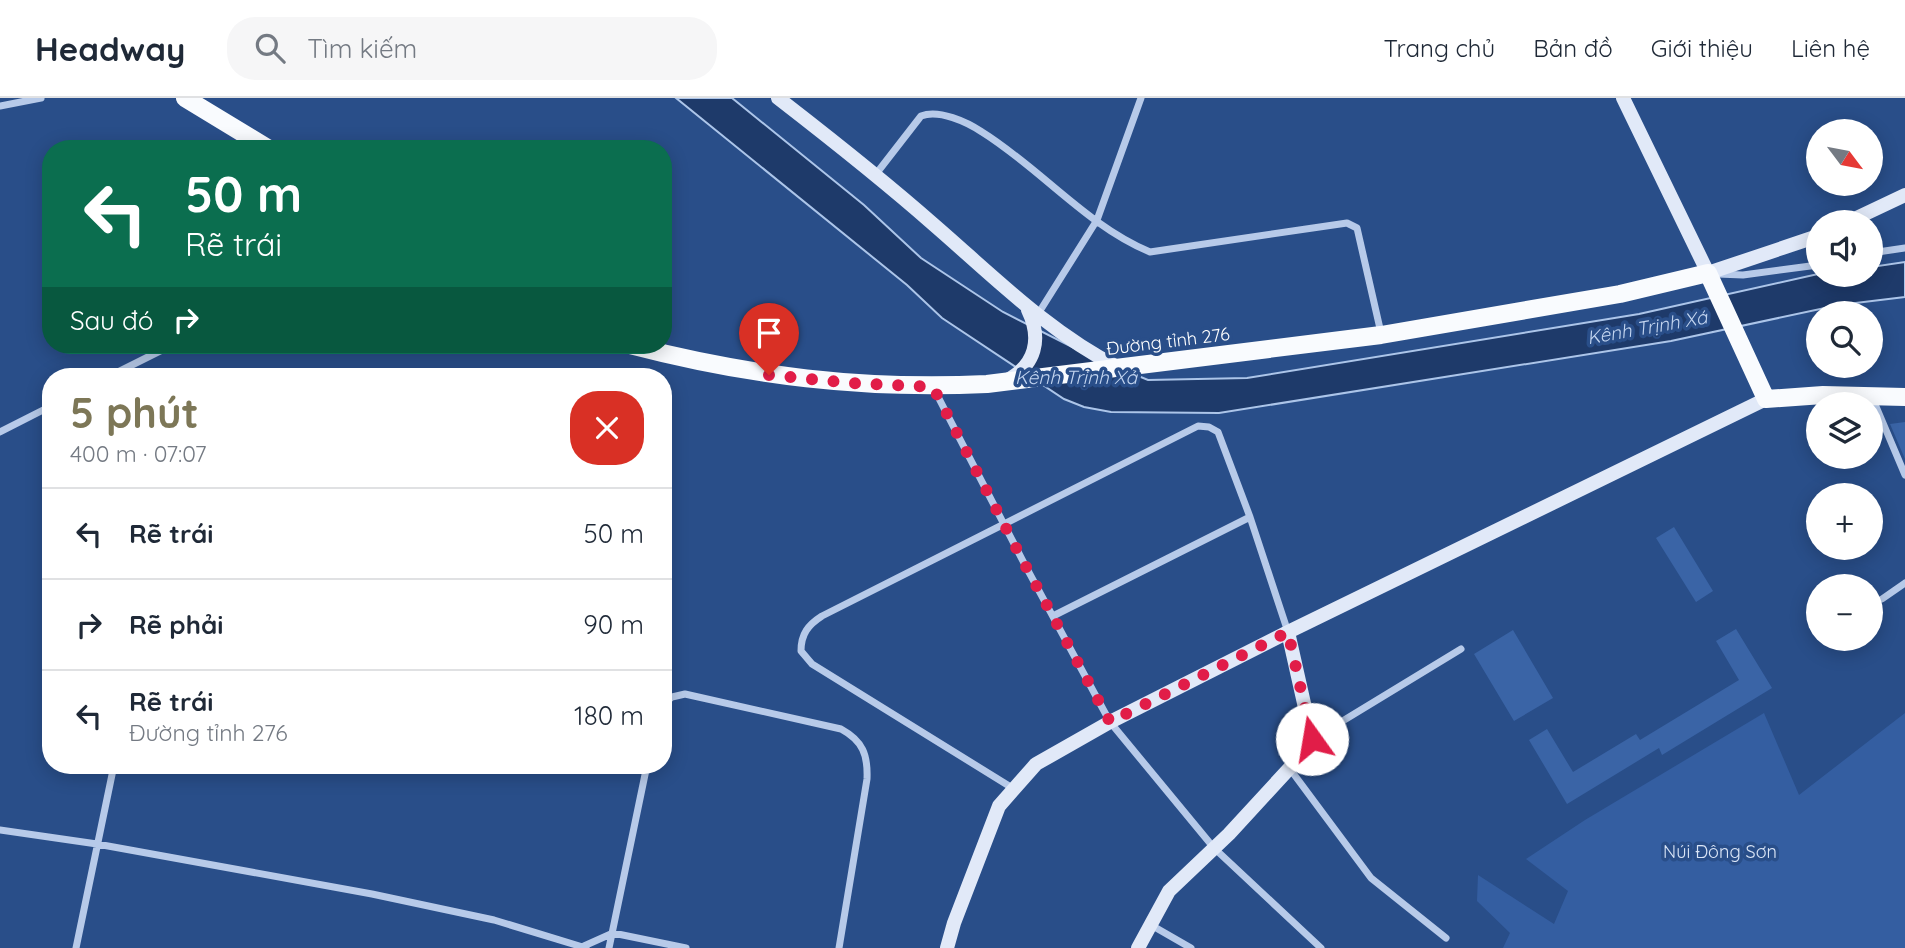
<!DOCTYPE html>
<html lang="vi">
<meta charset="utf-8">
<style>
body{margin:0;font-family:Quicksand,sans-serif;background:#f6f6f7;color:#1f2937;height:100vh;display:flex;flex-direction:column;font-size:26px;white-space:nowrap}
*{box-sizing:border-box;margin:0}
p{font-size:23px;color:#747a83}
.icon{flex:none;width:38px;height:38px;fill:none;stroke:currentColor;stroke-width:2;stroke-linecap:round;stroke-linejoin:round}
.map{position:relative;flex:1;overflow:hidden}
.details{position:absolute;left:42px;top:270px;width:630px;height:406px;display:flex;flex-direction:column;background:#fff;border-radius:28px;box-shadow:0 4px 18px #0003}
.details>*{flex:none}
.top-card{position:absolute;left:42px;top:42px;width:630px;height:214px;border-radius:28px;box-shadow:0 4px 18px #0003;background:#0b6e4f;color:#fff;overflow:hidden}
.needle{width:46px;rotate:122deg}
.tools{position:absolute;left:1806px;top:21px;display:grid;gap:14px}
.tools a{display:grid;place-items:center;width:77px;height:77px;border-radius:50%;background:#fff;box-shadow:0 4px 18px #0003;font-size:35px}
.pin{position:absolute;display:grid;place-items:center;width:60px;height:60px;color:#fff;margin:-72px -30px;border-radius:50% 50% 50% 0;rotate:-45deg;box-shadow:0 0 7px #0007}
.pin .icon{rotate:45deg}
.me{position:absolute;width:77px;margin:-38px;rotate:347deg;stroke-linejoin:round;filter:drop-shadow(0 0 5px #0008)}
.turn{display:flex;align-items:center;gap:24px;height:147px;padding:0 28px;font-size:32px}
.turn .icon{width:91px;height:91px;stroke-width:2.5}
.turn b{display:block;font-size:49px;line-height:60px}
.then{display:flex;align-items:center;height:66px;padding:0 28px;background:#0003;gap:14px;font-size:26px}
.round{display:grid;place-items:center;flex:none;width:74px;height:74px;border-radius:28px;background:#f6f6f7}
.head{display:flex;align-items:center;justify-content:space-between;height:119px;padding:0 28px}
h1{font-size:42px;font-weight:700;line-height:52px;color:#7d7757}
ul{padding:0;list-style:none}
li{display:flex;align-items:center;gap:21px;height:91px;padding:0 28px;border-top:2px solid #e0e1e3}
li div{flex:1}
li b{display:block;font-size:26px}
li em{font-style:normal}
header{display:flex;align-items:center;gap:42px;box-sizing:border-box;height:98px;padding:0 35px;background:#fff;border-bottom:2px solid #e0e1e3}
header strong{font-size:33px}
nav{display:flex;gap:38px;margin-inline-start:auto;font-size:24px}
.search{width:490px;height:63px;background:#f6f6f7;display:flex;align-items:center;gap:18px;box-sizing:border-box;padding:0 24px;border-radius:28px;color:#747a83;font-size:26px}
.map>svg:first-child{display:block}
.green{fill:#345ea1}
.water{fill:#1e3a6a;stroke:#acc5e9;stroke-width:2}
.building{fill:#3a64a6}
.lines{fill:none;stroke-linecap:round;stroke-linejoin:round}
.street{stroke:#b7cae9;stroke-width:7}
.secondary{stroke:#e1e9f8;stroke-width:14}
.primary{stroke:#f9fbfe;stroke-width:18}
.route{stroke:#e11d48;stroke-width:12;stroke-dasharray:0 21.6}
.labels{text-anchor:middle;dominant-baseline:central;stroke-width:7;stroke-linejoin:round;paint-order:stroke}
.street-label{font-size:18px;fill:#fff;stroke:#294e89}
.park-label{font-size:18px;fill:#dbe6f7;stroke:#294e89}
.water-label{font-size:19px;font-style:italic;fill:#c3d5f0;stroke:#294e89}
</style>
<header>
<strong>Headway</strong>
<div class="search"><svg class="icon" aria-label="search" viewBox="0 0 24 24"><circle cx="10" cy="10" r="6"/><path d="M15 15l6 6"/></svg>Tìm kiếm</div>
<nav><a>Trang chủ</a><a>Bản đồ</a><a>Giới thiệu</a><a>Liên hệ</a></nav>
</header>
<div class="map">
<svg width="1905" height="850" viewBox="0 0 1905 850">
<rect width="100%" height="100%" fill="#294e89"/>
<path class="green" d="M 1764,615 L 1799,697 L 1905,615 L 1905,850 L 1503,850 L 1510,835 L 1477,803 L 1478,777 L 1554,826 L 1568,793 L 1526,761 L 1585,722 Z"/>
<path class="water" d="M 676,0 L 732,0 L 864,107 L 921,160 L 1003,214 L 1092,259 L 1148,282 L 1247,280 L 1639,216 L 1818,176 L 1871,177 L 1871,169 L 1905,164 L 1905,199 L 1839,207 L 1671,243 L 1219,315 L 1111,314 L 1084,309 L 1064,301 L 942,220 L 907,187 Z"/>
<path class="building" d="M 1905,324 L 1905,361 L 1890,326 Z
M 1674,429 L 1713,493 L 1696,504 L 1656,440 Z
M 1736,531 L 1772,590 L 1662,657 L 1659,650 L 1567,706 L 1529,642 L 1547,631 L 1573,674 L 1636,636 L 1640,642 L 1739,582 L 1716,543 Z
M 1513,532 L 1553,600 L 1514,623 L 1474,556 Z"/>
<g class="lines">
<path class="street" d="M 0,8 L 41,0
M 876,76 L 921,18 C 939,11 967,24 982,34 C 1040,70 1087,128 1150,154 L 1347,125 L 1357,130 L 1381,235
M 1871,155 L 1905,150
M 1718,176 L 1743,177 L 1818,167
M 1038,216 L 1097,122 L 1141,0
M 110,278 L 172,247
M 933,289 L 1025,467 L 1110,624 L 1214,750 L 1321,850
M 1872,299 L 1905,377
M 0,334 L 51,308
M 1882,501 L 1905,485
M 1053,518 L 1250,419
M 663,607 L 672,599 L 685,596 L 841,631 C 863,643 868,657 867,681 L 839,850
M 1313,641 L 1461,551
M 1290,671 L 1371,780 L 1446,840
M 1014,691 L 812,566 L 801,553 C 801,536 808,527 822,518 L 1198,328 L 1209,329 L 1218,334 L 1250,419 L 1288,534
M 0,732 L 97,746 L 372,796 L 494,822 L 586,850
M 1151,827 L 1191,850
M 584,848 L 613,835 L 686,850
M 76,850 L 114,667
M 609,850 L 647,667"/>
<path class="secondary" d="M 778,0 C 831,41 883,82 933,126 C 992,177 1048,234 1119,270
M 1623,0 L 1708,175 L 1818,138
M 1848,124 L 1905,97
M 1006,283 C 1036,267 1042,241 1028,212
M 947,850 L 954,825 L 999,708 L 1036,666 L 1110,624 L 1288,534 L 1766,301
M 1138,850 L 1169,793 L 1229,736 L 1309,649 L 1312,641 L 1288,534"/>
<path class="primary" d="M 185,0 L 269,51
M 630,247 C 749,278 863,292 987,286 L 1381,237 L 1620,196 L 1708,175 L 1766,301 L 1823,297 L 1905,299"/>
</g>
<g class="lines">
<path class="route" d="M 769,277 L 850,285 L 933,289 L 1025,467 L 1110,624 L 1288,534 L 1312,641"/>
</g>
<g class="labels">
<g class="street-label">
<text transform="translate(1168 243) rotate(-7)">Đường tỉnh 276</text>
</g>
<g class="park-label">
<text x="1720" y="753">Núi Đông Sơn</text>
</g>
<g class="water-label">
<text transform="translate(1647 229) rotate(-10)">Kênh Trịnh Xá</text>
<text x="1076" y="279">Kênh Trịnh Xá</text>
</g>
</g>
</svg>
<div class="tools">
<a><svg class="needle" viewBox="-14 -14 28 28"><path d="M0-13l5 13h-10z" fill="#e53935"/><path d="M0 13l5-13h-10z" fill="#747a83"/></svg></a>
<a><svg class="icon" aria-label="sound" viewBox="0 0 24 24"><path d="M4 9h4l5-4v14l-5-4H4zM17 9q2 3 0 6"/></svg></a>
<a><svg class="icon" aria-label="search" viewBox="0 0 24 24"><circle cx="10" cy="10" r="6"/><path d="M15 15l6 6"/></svg></a>
<a><svg class="icon" aria-label="layers" viewBox="0 0 24 24"><path d="M12 4l9 5-9 5-9-5zM3 14l9 5 9-5"/></svg></a>
<a>+</a>
<a>−</a>
</div>
<div class="pin" style="left:769px;top:277px;background:#d93025"><svg class="icon" aria-label="arrive" viewBox="0 0 24 24"><path d="M6 21V4h12l-3 4 3 4H6"/></svg></div>
<svg class="me" style="left:1312px;top:641px" viewBox="-20 -20 40 40"><circle r="19" fill="#fff"/><path d="M0-13L10 11 0 6-10 11z" fill="#e11d48"/></svg>
<div class="top-card">
<div class="turn"><svg class="icon" aria-label="left" viewBox="0 0 24 24"><path d="M17 20v-9H6M10 6l-5 5 5 5"/></svg><div><b>50 m</b>Rẽ trái</div></div>
<div class="then">Sau đó<svg class="icon" aria-label="right" viewBox="0 0 24 24"><path d="M7 20v-9h11M14 6l5 5-5 5"/></svg></div>
</div>
<section class="details">
<div class="head"><div><h1>5 phút</h1><p>400 m · 07:07</p></div><a class="round" style="background:#d93025;color:#fff"><svg class="icon" aria-label="close" viewBox="0 0 24 24"><path d="M6 6l12 12M18 6L6 18"/></svg></a></div>
<ul>
<li><svg class="icon" aria-label="left" viewBox="0 0 24 24"><path d="M17 20v-9H6M10 6l-5 5 5 5"/></svg><div><b>Rẽ trái</b></div><em>50 m</em></li>
<li><svg class="icon" aria-label="right" viewBox="0 0 24 24"><path d="M7 20v-9h11M14 6l5 5-5 5"/></svg><div><b>Rẽ phải</b></div><em>90 m</em></li>
<li><svg class="icon" aria-label="left" viewBox="0 0 24 24"><path d="M17 20v-9H6M10 6l-5 5 5 5"/></svg><div><b>Rẽ trái</b><p>Đường tỉnh 276</p></div><em>180 m</em></li>
</ul>
</section>
</div>
